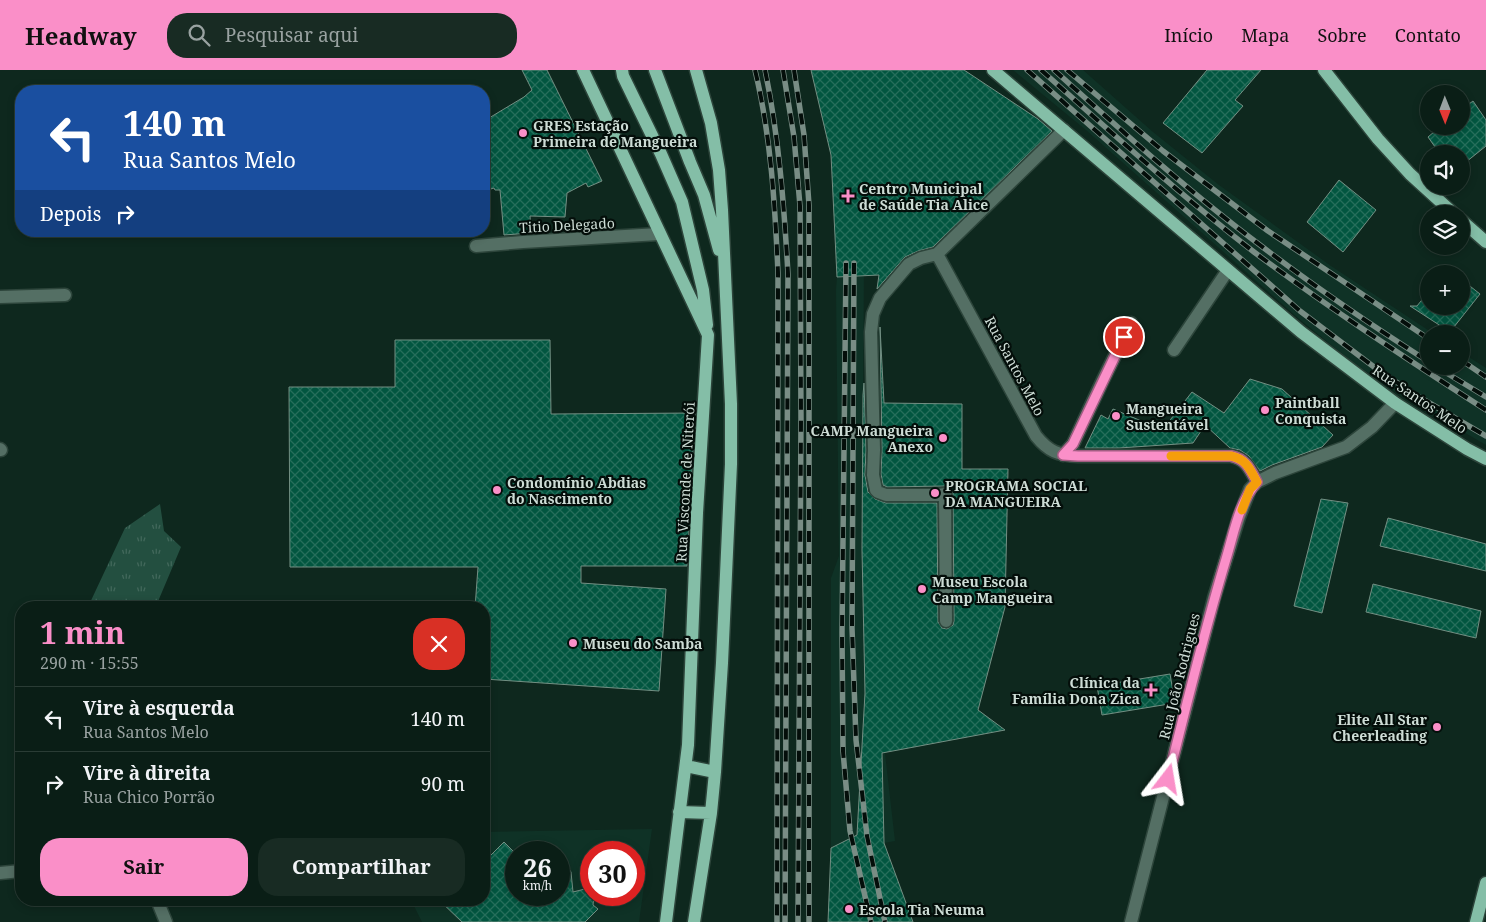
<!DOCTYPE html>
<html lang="pt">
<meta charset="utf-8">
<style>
body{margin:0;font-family:"Noto Serif",serif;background:#182b23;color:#f1f3f6;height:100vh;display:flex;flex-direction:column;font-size:19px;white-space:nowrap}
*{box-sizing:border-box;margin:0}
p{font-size:16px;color:#99a2a1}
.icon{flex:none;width:28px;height:28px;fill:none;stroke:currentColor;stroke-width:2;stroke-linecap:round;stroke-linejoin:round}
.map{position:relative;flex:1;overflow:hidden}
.drawer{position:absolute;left:15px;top:531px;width:475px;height:305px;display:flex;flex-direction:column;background:#0a1e16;border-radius:20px;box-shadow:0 2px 8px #0003,0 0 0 1px #2a3c35}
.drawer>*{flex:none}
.hud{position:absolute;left:15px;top:15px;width:475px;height:152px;border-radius:20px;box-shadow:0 2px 8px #0003,0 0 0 1px #2a3c35;background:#1a4fa0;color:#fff;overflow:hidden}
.needle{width:32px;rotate:179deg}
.controls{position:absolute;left:1420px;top:15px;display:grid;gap:10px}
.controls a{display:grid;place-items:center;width:50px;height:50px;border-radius:50%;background:#0a1e16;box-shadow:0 2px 8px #0003,0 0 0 1px #2a3c35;font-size:25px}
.speed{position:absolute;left:505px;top:771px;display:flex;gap:10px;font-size:25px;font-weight:700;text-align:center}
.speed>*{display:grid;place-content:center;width:65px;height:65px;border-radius:50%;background:#0a1e16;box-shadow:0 2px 8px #0003,0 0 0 1px #2a3c35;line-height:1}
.speed small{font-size:12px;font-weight:400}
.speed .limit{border:8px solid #d22;background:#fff;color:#111}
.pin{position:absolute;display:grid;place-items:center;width:42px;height:42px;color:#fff;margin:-21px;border:2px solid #fff;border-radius:50%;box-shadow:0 1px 5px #0007}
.me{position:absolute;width:55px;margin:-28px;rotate:14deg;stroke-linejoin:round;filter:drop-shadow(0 0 4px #0008)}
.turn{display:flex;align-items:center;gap:18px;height:105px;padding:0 25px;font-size:22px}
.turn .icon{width:65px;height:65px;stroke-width:2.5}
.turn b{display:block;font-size:35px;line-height:42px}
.then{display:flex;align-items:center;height:48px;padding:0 25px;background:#0003;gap:10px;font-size:19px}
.round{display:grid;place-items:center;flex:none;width:52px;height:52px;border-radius:20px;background:#182b23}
.summary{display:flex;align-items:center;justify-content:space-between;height:85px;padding:0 25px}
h1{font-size:30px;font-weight:700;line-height:38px;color:#fa8fc8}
.action{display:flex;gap:10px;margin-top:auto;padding:10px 25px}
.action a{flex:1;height:58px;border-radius:20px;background:#fa8fc8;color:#111;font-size:20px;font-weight:700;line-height:58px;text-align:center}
.action a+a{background:#182b23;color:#f1f3f6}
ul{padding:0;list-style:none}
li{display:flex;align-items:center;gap:15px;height:65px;padding:0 25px;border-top:1px solid #2a3c35}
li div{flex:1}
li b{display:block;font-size:19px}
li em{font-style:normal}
header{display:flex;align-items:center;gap:30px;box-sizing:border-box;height:70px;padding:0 25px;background:#fa8fc8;color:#111}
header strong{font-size:24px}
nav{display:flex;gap:28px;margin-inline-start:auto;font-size:18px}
.search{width:350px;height:45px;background:#182b23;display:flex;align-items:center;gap:12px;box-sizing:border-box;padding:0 18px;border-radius:20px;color:#99a2a1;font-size:19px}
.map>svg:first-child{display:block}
.built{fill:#0f3226;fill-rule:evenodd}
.park{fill:url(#park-tufts)}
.building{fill:url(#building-cross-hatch);stroke:#738f83}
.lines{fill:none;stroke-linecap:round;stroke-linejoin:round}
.minor-casing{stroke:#2d453b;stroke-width:15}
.major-casing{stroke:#2d453b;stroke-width:15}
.minor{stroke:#546f64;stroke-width:12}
.major{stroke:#84bea7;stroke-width:12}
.rail-casing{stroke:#798d85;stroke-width:5.5}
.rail{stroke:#040e0a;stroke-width:4;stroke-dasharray:11;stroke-linecap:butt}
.route-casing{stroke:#a25d82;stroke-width:12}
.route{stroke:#fa8fc8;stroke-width:9}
.slow{stroke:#f59e0b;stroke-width:9}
.poi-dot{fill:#fa8fc8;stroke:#040e0a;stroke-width:2}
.labels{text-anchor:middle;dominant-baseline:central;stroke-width:4.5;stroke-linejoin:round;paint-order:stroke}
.poi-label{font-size:14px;font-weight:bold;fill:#cddcd5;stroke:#040e0a;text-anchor:start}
.street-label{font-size:14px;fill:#cddcd5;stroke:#040e0a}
</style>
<header>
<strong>Headway</strong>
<div class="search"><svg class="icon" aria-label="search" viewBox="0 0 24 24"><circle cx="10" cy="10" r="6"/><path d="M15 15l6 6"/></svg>Pesquisar aqui</div>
<nav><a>Início</a><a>Mapa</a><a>Sobre</a><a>Contato</a></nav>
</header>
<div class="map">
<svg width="1486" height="852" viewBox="0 0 1486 852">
<defs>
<pattern id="park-tufts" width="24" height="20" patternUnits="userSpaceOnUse" patternTransform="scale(1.25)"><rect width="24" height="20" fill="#234f40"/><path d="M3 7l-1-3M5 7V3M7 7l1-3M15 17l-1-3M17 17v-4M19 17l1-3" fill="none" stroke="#42685b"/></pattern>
<pattern id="building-cross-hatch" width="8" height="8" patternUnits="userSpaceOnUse" patternTransform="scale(1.25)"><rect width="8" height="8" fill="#025640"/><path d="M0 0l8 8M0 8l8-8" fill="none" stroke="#266e5b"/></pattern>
</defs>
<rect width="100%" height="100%" fill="#0e281e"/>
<path class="built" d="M 1013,0 L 1083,0 L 1153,62 L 1219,115 L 1331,196 L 1434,264 L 1429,264 L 1429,296 L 1461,296 L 1461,282 L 1486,298 L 1486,375 L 1402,326 L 1351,291 L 1298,248 L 1086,60 Z
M 838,193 L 864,193 L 862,480 L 879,485 L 878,622 L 895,771 L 884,773 L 895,827 L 847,780 L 831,778 L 831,508 L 839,486 L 836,220 Z
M 652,759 L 639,852 L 422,852 L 412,832 L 413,830 L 484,830 L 484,762 ZM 516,782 L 559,782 L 559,825 L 516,825 ZM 591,782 L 634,782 L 634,825 L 591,825 Z"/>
<path class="park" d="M 160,434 L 164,461 L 181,477 L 159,529 L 157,537 L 88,537 L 125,458 Z"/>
<path class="building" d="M 522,0 L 547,0 L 602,111 L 588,117 L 586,113 L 567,123 L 565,147 L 530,146 L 531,163 L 504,165 L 500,120 L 495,120 L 494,118 L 484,121 L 484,51 L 524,27 L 532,20 Z
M 811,0 L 964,0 L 1038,49 L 1052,61 L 933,177 L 918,181 L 905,187 L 877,219 L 879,205 L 837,207 L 831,85 Z
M 1207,0 L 1261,0 L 1235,30 L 1243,36 L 1202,83 L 1163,53 Z
M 1473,31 L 1486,50 L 1486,76 L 1461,96 L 1461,84 L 1440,84 L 1428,67 L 1441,56 L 1461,56 L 1461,40 Z
M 1339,110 L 1376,140 L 1343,182 L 1307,152 Z
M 1461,209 L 1480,224 L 1450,262 L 1410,236 L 1417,236 L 1429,221 L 1429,236 L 1461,236 Z
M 880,257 L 884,333 L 962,334 L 962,399 L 1008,399 L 1005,537 L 978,640 L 1005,660 L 882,683 L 884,773 L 913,852 L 828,852 L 831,778 L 857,765 L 865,623 L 862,480 L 863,325 L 864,313 L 866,380 L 865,405 L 868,422 L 875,429 L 886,433 L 937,433 L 938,552 L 942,558 L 947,559 L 953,555 L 954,551 L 953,424 L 952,420 L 949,417 L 944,416 L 887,417 L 883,415 L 881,404 L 882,380 Z
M 395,270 L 550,270 L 551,344 L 695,343 L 687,496 L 581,496 L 581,513 L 666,519 L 659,621 L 484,609 L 484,538 L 475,538 L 478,497 L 290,497 L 289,317 L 395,317 Z
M 1250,309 L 1282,319 L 1333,365 L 1322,377 L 1272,395 L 1260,401 L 1249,386 L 1240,380 L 1230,378 L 1205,355 L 1193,373 L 1119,378 L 1085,378 L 1101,345 L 1108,349 L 1113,339 L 1158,358 L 1162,351 L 1167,354 L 1192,322 L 1224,343 Z
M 1321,429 L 1348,433 L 1322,543 L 1294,536 Z
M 1388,448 L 1486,474 L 1486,501 L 1380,476 Z
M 1373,514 L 1481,541 L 1476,568 L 1366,542 Z
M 1170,604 L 1175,633 L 1102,645 L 1097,616 Z
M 504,772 L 516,784 L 516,825 L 559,825 L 559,794 L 569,799 L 571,802 L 573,822 L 585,819 L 591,821 L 591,825 L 594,826 L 593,835 L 598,839 L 585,852 L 462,852 L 439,830 L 484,830 L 484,792 Z"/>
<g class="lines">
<defs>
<path id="minor" d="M 476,176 L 523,172 L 659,164
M 937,184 L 921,188 L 909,194 L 880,228 L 873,244 L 871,262 L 874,380 L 873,405 L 876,420 L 878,422 L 886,425 L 939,425 L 945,424 L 946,551
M 937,184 L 1036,366 C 1049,382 1058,385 1078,386 L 1231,386 C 1246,389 1250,399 1257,412
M 937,184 L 1064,60
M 0,227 L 65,225
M 1174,280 L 1228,200
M 0,379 L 1,380
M 1063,385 L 1073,374 L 1103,310 L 1131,253
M 0,803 L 21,801
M 157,830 L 166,852
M 1131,852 L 1214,528 L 1239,447 L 1250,419 L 1257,412 L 1275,403 L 1346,377 L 1372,357 L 1395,333"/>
<path id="major" d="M 583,0 L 708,265 L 697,443 L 688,675 L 666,852
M 622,0 L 623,6 L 661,84 L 682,132 L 703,220 L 707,255
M 655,0 L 690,92 L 704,125 L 719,180
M 993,0 L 1301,262 L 1395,333 L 1467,379 L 1486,389
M 1324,0 L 1378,69 L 1410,104 L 1454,144
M 1461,150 L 1486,172
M 686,696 L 715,702
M 679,742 L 711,743
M 694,852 L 711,743 L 715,702 L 722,593 L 731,394 L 731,334 L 722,140 L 719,100 L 711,53 L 696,0
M 1476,852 L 1486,813"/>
</defs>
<use href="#minor" class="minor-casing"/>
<use href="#major" class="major-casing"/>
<use href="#minor" class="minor"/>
<use href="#major" class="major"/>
<defs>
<path id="rail" d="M 755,0 C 771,66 775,135 778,203 L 777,852
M 765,0 C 779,67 784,135 788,204 L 785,852
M 783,0 L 794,67 L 800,136 L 801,348 L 798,852
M 794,0 L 804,65 L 809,135 L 809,852
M 1027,0 L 1300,241 L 1378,300 L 1419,327 L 1486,366
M 1041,0 C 1111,62 1180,125 1254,182 C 1329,238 1407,289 1486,340
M 1054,0 C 1121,60 1188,121 1260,175 C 1315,217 1371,255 1429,292
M 1067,0 L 1163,81 L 1268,161 L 1429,269
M 846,193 L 842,563 L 843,681 L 850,761 L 871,852
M 854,193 L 852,558 L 856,670 L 867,766 L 885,852
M 1461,290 L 1486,307
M 1435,296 L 1486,327"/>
</defs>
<use href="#rail" class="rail-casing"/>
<use href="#rail" class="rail"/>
</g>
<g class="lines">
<defs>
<path id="route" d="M 1124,267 L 1073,374 L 1063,385 L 1078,386 L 1231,386 C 1246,389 1250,399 1257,412 C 1239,432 1234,463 1226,489 C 1204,562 1186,636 1168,709"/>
</defs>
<use href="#route" class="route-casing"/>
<use href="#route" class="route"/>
<path class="slow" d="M 1171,386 L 1231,386 C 1246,389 1250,399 1257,412 L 1250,419 L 1242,440"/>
</g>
<g class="poi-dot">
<circle cx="523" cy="63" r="5"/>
<path d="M845.5 118.5h5v5h5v5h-5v5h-5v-5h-5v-5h5z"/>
<circle cx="1265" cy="340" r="5"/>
<circle cx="1116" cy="346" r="5"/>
<circle cx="943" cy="368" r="5"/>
<circle cx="497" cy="420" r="5"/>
<circle cx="935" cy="423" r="5"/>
<circle cx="922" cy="519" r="5"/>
<circle cx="573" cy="573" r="5"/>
<path d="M1148.5 612.5h5v5h5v5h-5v5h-5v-5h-5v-5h5z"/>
<circle cx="1437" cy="657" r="5"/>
<circle cx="849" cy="839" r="5"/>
</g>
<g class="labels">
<g class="poi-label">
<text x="533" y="55">GRES Estação<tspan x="533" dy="16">Primeira de Mangueira</tspan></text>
<text x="859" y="118">Centro Municipal<tspan x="859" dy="16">de Saúde Tia Alice</tspan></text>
<text x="1275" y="332">Paintball<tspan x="1275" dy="16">Conquista</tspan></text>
<text x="1126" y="338">Mangueira<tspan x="1126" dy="16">Sustentável</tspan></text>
<text x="933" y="360" text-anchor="end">CAMP Mangueira<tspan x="933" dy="16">Anexo</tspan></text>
<text x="507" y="412">Condomínio Abdias<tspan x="507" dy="16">do Nascimento</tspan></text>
<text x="945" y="415">PROGRAMA SOCIAL<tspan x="945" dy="16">DA MANGUEIRA</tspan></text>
<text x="932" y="511">Museu Escola<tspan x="932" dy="16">Camp Mangueira</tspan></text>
<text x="583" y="573">Museu do Samba</text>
<text x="1140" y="612" text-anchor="end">Clínica da<tspan x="1140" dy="16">Família Dona Zica</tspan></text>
<text x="1427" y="649" text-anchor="end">Elite All Star<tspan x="1427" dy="16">Cheerleading</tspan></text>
<text x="859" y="839">Escola Tia Neuma</text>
</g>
<g class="street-label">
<text transform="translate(567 155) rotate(-3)">Titio Delegado</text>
<text transform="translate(1015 296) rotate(62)">Rua Santos Melo</text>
<text transform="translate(1420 329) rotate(34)">Rua Santos Melo</text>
<text transform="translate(685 412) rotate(-87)">Rua Visconde de Niterói</text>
<text transform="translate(1179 606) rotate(-76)">Rua João Rodrigues</text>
</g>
</g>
</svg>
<div class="controls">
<a><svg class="needle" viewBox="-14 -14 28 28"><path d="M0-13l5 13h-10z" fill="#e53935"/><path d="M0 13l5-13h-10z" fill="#99a2a1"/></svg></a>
<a><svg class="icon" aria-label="sound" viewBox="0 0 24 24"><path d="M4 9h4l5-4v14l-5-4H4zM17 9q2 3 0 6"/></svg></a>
<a><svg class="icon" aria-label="layers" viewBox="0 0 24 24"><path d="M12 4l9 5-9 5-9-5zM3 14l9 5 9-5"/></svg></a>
<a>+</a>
<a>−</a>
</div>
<div class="speed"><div>26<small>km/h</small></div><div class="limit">30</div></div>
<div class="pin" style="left:1124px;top:267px;background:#d93025"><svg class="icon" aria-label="arrive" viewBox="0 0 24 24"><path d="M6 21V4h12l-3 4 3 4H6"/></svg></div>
<svg class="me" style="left:1168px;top:709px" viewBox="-20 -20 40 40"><path d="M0-17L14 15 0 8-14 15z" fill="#fa8fc8" stroke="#fff" stroke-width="4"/></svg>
<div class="hud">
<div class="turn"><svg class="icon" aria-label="left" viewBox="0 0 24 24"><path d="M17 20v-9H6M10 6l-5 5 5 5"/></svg><div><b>140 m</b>Rua Santos Melo</div></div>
<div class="then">Depois<svg class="icon" aria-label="right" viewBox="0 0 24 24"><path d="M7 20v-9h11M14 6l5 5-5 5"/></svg></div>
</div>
<section class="drawer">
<div class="summary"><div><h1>1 min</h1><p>290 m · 15:55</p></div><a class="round" style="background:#d93025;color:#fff"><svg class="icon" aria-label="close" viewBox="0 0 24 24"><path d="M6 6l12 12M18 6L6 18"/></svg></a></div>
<ul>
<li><svg class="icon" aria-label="left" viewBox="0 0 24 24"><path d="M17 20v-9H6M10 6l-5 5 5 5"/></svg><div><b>Vire à esquerda</b><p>Rua Santos Melo</p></div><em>140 m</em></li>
<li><svg class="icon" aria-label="right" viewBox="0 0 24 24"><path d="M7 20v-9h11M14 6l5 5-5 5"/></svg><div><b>Vire à direita</b><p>Rua Chico Porrão</p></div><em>90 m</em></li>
</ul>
<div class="action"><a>Sair</a><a>Compartilhar</a></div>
</section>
</div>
